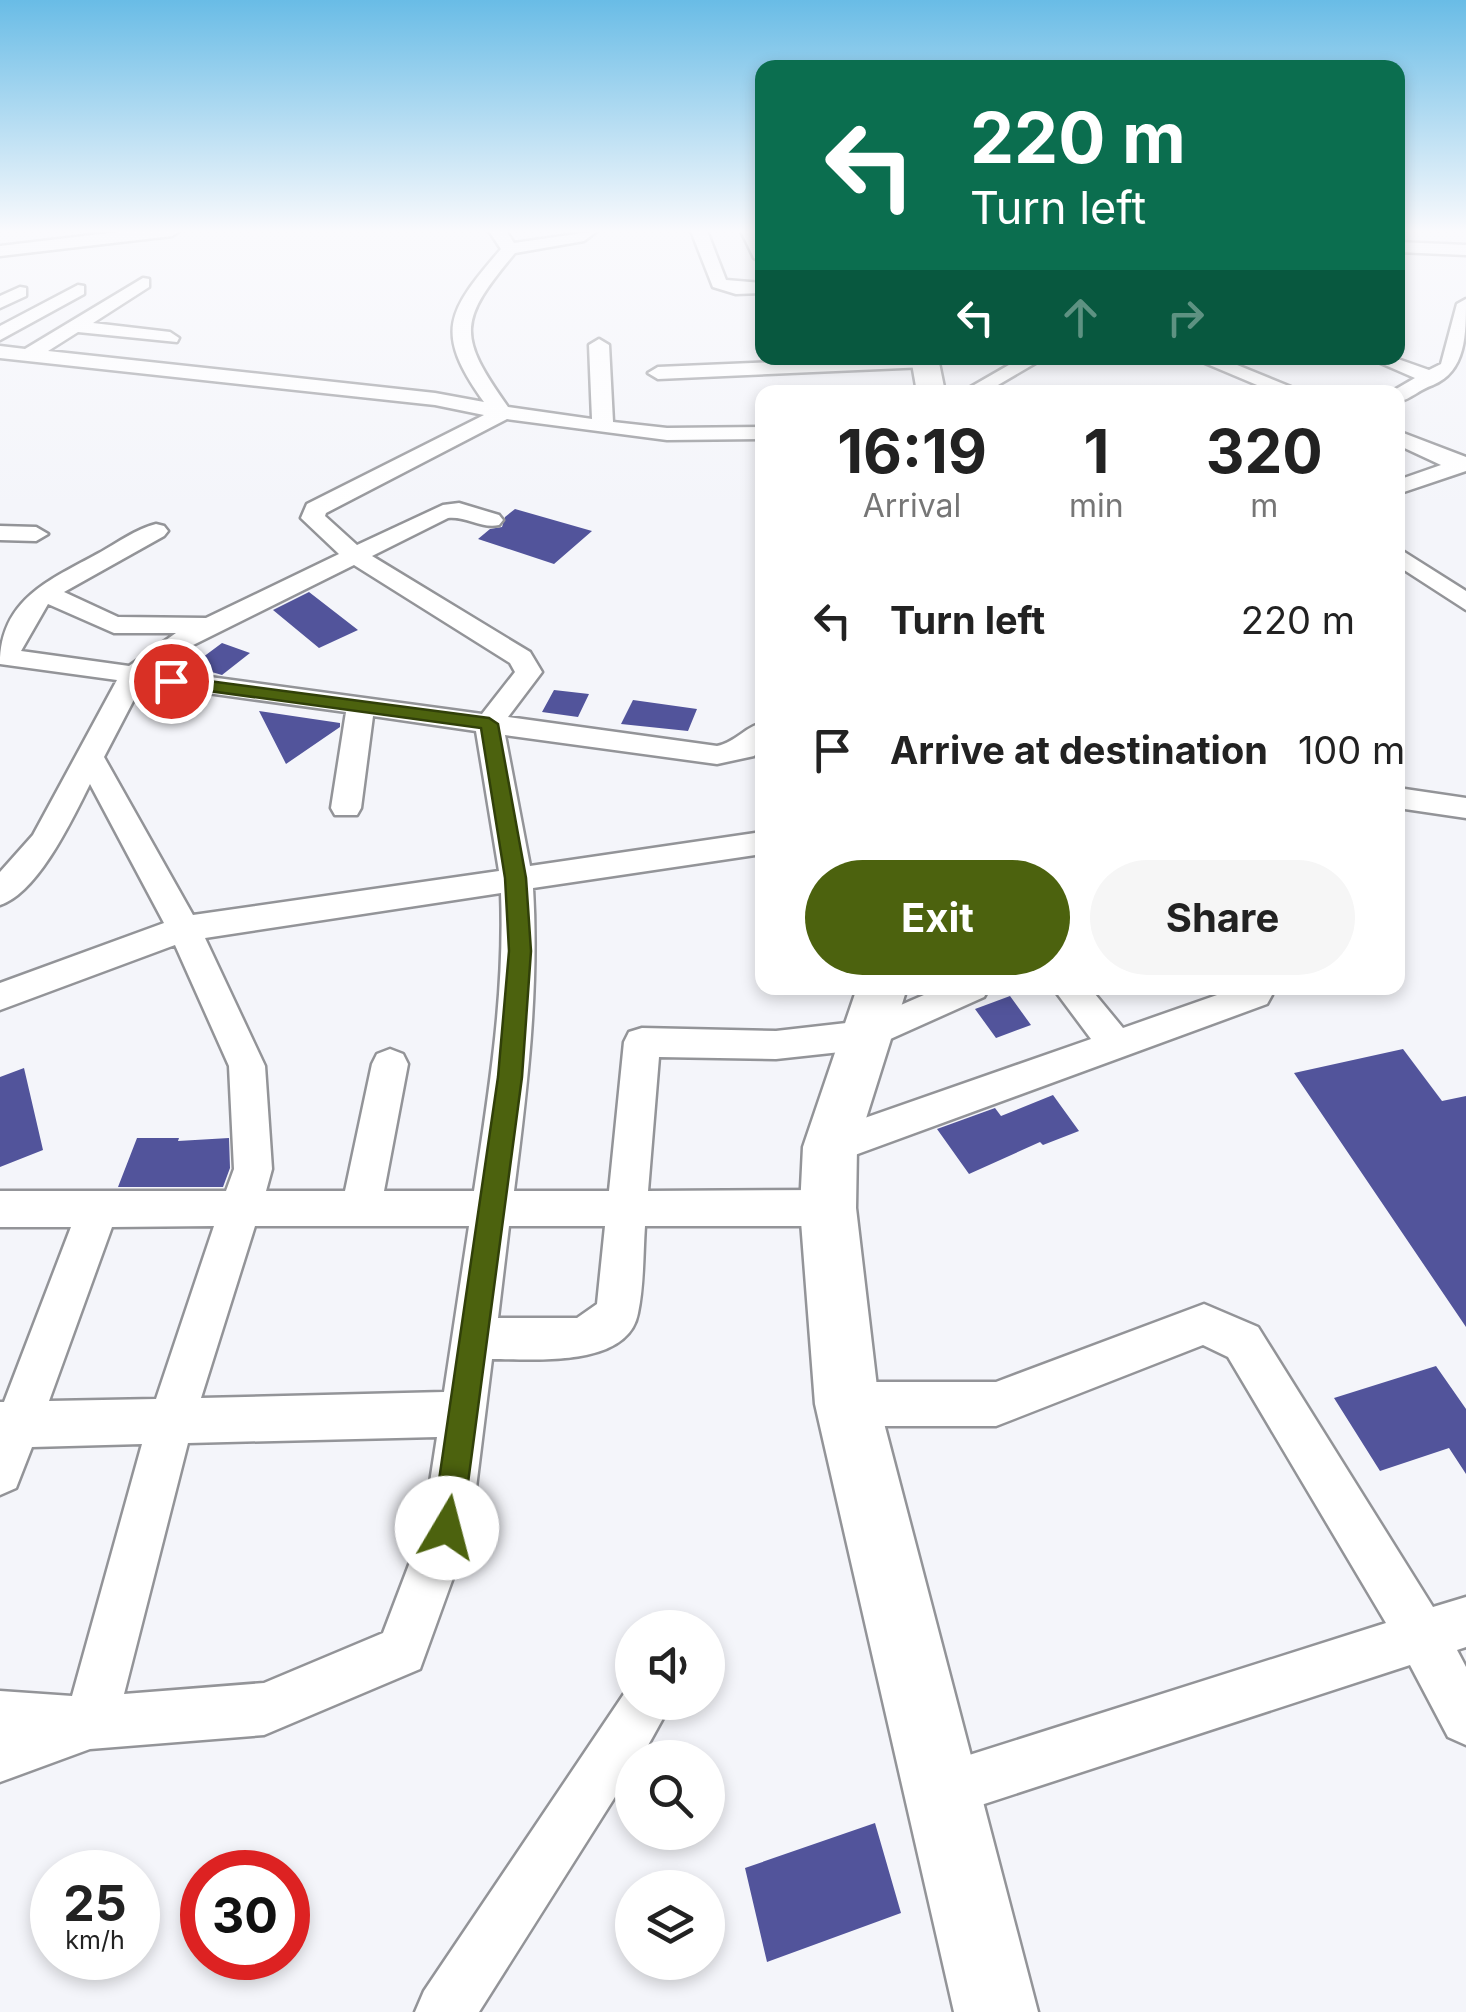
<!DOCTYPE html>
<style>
body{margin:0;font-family:Inter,sans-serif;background:#f6f6f6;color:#222;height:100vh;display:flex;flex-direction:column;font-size:38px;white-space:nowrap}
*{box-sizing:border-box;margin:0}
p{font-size:32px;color:#767676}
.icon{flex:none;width:55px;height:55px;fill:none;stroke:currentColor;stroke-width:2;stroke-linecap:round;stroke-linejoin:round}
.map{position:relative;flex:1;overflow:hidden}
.panel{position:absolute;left:755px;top:385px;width:650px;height:610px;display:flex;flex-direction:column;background:#fff;border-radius:20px;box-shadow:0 5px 15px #0003}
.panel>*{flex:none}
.hud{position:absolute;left:755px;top:60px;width:650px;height:305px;border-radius:20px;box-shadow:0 5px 15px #0003;background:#0b6e4f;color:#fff;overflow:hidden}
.tools{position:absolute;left:615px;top:1610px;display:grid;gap:20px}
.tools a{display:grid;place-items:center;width:110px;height:110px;border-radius:50%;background:#fff;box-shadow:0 5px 15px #0003;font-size:50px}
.speed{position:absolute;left:30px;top:1850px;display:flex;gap:20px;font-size:50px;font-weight:700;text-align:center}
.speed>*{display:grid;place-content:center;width:130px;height:130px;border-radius:50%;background:#fff;box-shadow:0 5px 15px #0003;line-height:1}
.speed small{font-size:25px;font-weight:400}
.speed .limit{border:15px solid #d22;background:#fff;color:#111}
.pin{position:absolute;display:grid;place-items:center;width:85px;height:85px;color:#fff;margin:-42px;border:5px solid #fff;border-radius:50%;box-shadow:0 2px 10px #0007}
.me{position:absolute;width:110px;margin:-55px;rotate:8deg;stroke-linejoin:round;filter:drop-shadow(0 0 8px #0008)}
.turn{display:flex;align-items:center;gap:35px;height:210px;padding:0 50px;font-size:45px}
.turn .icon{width:130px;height:130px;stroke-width:2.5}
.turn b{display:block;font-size:70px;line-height:85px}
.lanes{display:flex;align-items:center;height:95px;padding:0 50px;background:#0003;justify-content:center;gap:50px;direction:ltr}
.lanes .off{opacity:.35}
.eta{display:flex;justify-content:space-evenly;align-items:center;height:170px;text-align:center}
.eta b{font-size:60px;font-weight:700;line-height:70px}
.action{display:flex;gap:20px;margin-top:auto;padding:20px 50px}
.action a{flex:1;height:115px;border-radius:60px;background:#4c620e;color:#fff;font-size:40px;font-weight:700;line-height:115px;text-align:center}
.action a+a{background:#f6f6f6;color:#222}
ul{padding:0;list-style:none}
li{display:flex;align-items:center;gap:30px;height:130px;padding:0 50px}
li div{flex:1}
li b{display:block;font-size:38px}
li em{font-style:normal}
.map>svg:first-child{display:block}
.building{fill:#52549b}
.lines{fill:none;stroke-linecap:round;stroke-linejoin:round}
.street-casing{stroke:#939498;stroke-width:5}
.secondary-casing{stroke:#939498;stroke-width:5}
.street{fill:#fff;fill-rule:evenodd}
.secondary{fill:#fff;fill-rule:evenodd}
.route{fill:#4c620e;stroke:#314009;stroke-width:2.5}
</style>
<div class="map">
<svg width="1466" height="2012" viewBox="0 0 1466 2012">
<rect width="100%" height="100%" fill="#f4f5fa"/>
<path class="building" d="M 515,509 L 592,531 L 554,564 L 478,539 L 490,529 L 502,527 L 505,517 Z
M 309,592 L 358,630 L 319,648 L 273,610 Z
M 222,643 L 250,653 L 222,675 L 191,666 Z
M 554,690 L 589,694 L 578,717 L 542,712 Z
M 633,700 L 697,709 L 688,731 L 621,724 Z
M 259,711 L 340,723 L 340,727 L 286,764 Z
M 1010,996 L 1031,1025 L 996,1038 L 975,1009 Z
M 1403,1049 L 1442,1101 L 1466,1096 L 1466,1327 L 1294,1073 Z
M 24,1068 L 43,1150 L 0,1167 L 0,1077 Z
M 1053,1095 L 1079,1131 L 1043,1145 L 1040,1142 L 969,1174 L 937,1129 L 995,1108 L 1001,1116 Z
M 137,1138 L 179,1138 L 178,1141 L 229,1138 L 230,1168 L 223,1187 L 118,1187 Z
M 1436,1366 L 1466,1409 L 1466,1474 L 1449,1448 L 1380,1471 L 1334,1398 Z
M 875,1823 L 901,1913 L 767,1962 L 745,1868 Z"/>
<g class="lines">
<defs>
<path id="street" d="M 126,231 L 180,231 L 172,236 L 0,256 L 0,246 Z
M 489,231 L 506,231 L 514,243 L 597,231 L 584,241 L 515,253 C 458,321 457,335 508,407 L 592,419 L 589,345 L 599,339 L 609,345 L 613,422 L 667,428 L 762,427 L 762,439 L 667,440 L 507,419 L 326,513 L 325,516 L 357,545 L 443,505 L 459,503 L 499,515 L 503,520 L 499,525 C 482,529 466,516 448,518 L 372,556 L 530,652 L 542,672 L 508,717 L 717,746 C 736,742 745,727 762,723 L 762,747 L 754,756 L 717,764 L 505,735 L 530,866 L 762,832 L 762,854 L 533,888 C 539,990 527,1090 514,1191 L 609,1191 L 624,1042 L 629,1032 L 642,1028 L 776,1031 L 864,1021 L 940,988 L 989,988 L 984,997 L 868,1049 L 776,1059 L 659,1057 L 648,1191 L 828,1190 L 842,1196 L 848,1208 L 842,1220 L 828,1226 L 645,1226 C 643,1254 644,1285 638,1313 C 628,1368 534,1359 492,1359 L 471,1528 L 420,1669 L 264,1735 L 90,1749 L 0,1782 L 0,1691 L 72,1696 L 142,1444 L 32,1447 L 16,1488 L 0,1495 L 0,1402 L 4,1402 L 71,1227 L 0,1227 L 0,1191 L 226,1191 L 234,1169 L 229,1066 L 175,945 L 0,1010 L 0,983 L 164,923 L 90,784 C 73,818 38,893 0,905 L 0,872 L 33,835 L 117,680 L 0,664 C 0,599 50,580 99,553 C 117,543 136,529 156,524 L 164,526 L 168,531 L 164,536 L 64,592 L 118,617 L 206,618 L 339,554 L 301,518 L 307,504 L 484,415 L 435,405 L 0,358 L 0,346 L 25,349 L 143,278 L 149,279 L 149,287 L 93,323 L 170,332 L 179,338 L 177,342 L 78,332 L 48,351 L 435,393 L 484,402 C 433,331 448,311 501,249 ZM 354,565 L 510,663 L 515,672 L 482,714 L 158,670 L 181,651 ZM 48,604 L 114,633 L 176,633 L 129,666 L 21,651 ZM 142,684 L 346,712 L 331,808 L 335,815 L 357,815 L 361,808 L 373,716 L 476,731 L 499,871 L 193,915 L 104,757 ZM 501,893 C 505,993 489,1092 474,1191 L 384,1191 L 408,1064 L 403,1054 L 390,1049 L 377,1054 L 372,1064 L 345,1191 L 266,1191 L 272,1169 L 265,1066 L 205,938 ZM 214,1226 L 156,1399 L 49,1401 L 112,1227 ZM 255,1226 L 469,1226 L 444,1392 L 201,1398 ZM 509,1226 L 605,1226 L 597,1304 L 577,1318 L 498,1318 ZM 437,1437 L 423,1528 L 383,1633 L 264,1683 L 124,1694 L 188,1443 Z
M 691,231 L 707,231 L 726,280 L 762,283 L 762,293 L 736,294 L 713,287 Z
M 741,231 L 757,231 L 762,242 L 762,263 L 754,258 Z
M 1398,242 L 1466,245 L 1466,255 L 1398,252 Z
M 78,285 L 84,286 L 84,294 L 0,340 L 0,326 Z
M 20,287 L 26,288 L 26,296 L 0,308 L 0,296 Z
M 1466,299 C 1466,335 1466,371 1433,385 C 1420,389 1411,399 1398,402 L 1398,392 L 1391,392 L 1415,378 L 1369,358 L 1395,358 L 1429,370 L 1441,364 L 1457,304 Z
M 874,358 L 933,358 L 936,361 L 926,367 L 658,379 L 648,373 L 658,367 Z
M 1021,358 L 1044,358 L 986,392 L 962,392 Z
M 1193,358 L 1220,358 L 1291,387 L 1288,392 L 1268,392 L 1269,390 Z
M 1398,431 L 1466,457 L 1466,471 L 1398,494 L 1398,480 L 1441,465 L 1398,445 Z
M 0,526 L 36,527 L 48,534 L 36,541 L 0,540 Z
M 1398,548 L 1466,591 L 1466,610 L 1398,566 Z
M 1398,788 L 1466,798 L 1466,818 L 1398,808 Z
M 1053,988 L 1090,988 L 1123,1028 L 1237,988 L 1268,988 L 1272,995 L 1267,1004 L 844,1159 L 830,1163 L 816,1159 L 811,1147 L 816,1135 L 1091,1039 Z
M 1204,1304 L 1258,1327 L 1433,1607 L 1466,1597 L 1466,1647 L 1457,1650 L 1466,1667 L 1466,1745 L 1448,1737 L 1410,1665 L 941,1818 L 922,1810 L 914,1791 L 922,1772 L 941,1764 L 1386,1623 L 1228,1357 L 1203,1345 L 996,1426 L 847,1426 L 831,1420 L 825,1404 L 831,1388 L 847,1382 L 996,1382 Z
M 632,1682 L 632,1702 L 672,1702 L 641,1758 L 632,1758 L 632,1770 L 479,2012 L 415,2012 L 424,1991 Z"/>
<path id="secondary" d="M 911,358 L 938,358 L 945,392 L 917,392 Z
M 857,988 L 907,988 L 857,1147 L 856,1208 L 879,1404 L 1038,2012 L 954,2012 L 815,1404 L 800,1208 L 803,1147 Z"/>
</defs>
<use href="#street" class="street-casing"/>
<use href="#secondary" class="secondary-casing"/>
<use href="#street" class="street"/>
<use href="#secondary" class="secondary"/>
</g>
<linearGradient id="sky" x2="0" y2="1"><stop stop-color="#69bce6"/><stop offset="0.45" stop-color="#fafafd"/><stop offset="1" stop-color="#fafafd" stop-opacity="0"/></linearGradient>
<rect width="1466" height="513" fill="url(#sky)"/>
<path class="route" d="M 171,676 L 489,718 L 498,724 L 526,878 L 531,951 L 522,1077 L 462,1528 L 458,1539 L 447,1543 L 436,1539 L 432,1528 L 498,1077 L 509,951 L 505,878 L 481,728 L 165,685 L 162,681 Z"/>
</svg>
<div class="tools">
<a><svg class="icon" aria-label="sound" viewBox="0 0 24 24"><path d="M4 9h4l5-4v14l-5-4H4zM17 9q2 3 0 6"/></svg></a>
<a><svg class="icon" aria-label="search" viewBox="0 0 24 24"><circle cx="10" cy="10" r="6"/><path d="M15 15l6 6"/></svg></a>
<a><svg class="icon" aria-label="layers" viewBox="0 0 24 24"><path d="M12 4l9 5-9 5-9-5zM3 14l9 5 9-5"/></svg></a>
</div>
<div class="speed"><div>25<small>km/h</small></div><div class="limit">30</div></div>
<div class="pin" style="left:171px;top:681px;background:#d93025"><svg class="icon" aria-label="arrive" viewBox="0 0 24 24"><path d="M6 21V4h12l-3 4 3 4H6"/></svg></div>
<svg class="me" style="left:447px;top:1528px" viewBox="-20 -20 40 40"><circle r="19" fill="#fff"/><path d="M0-13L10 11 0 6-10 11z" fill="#4c620e"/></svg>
<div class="hud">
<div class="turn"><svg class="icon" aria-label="left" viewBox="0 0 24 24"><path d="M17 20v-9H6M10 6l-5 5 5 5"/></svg><div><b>220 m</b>Turn left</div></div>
<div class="lanes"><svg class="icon" aria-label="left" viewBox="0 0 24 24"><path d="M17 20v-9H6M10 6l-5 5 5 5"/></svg><svg class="icon off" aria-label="ahead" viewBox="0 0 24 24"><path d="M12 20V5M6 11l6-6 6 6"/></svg><svg class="icon off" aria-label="right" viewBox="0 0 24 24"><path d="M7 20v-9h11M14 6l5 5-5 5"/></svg></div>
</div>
<section class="panel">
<div class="eta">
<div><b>16:19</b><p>Arrival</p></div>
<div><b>1</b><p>min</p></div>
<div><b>320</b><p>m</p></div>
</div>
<ul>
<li><svg class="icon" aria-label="left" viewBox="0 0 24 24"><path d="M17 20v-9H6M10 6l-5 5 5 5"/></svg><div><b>Turn left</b></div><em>220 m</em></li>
<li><svg class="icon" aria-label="arrive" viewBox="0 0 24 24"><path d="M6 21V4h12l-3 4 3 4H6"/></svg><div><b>Arrive at destination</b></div><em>100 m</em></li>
</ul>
<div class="action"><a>Exit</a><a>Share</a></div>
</section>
</div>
